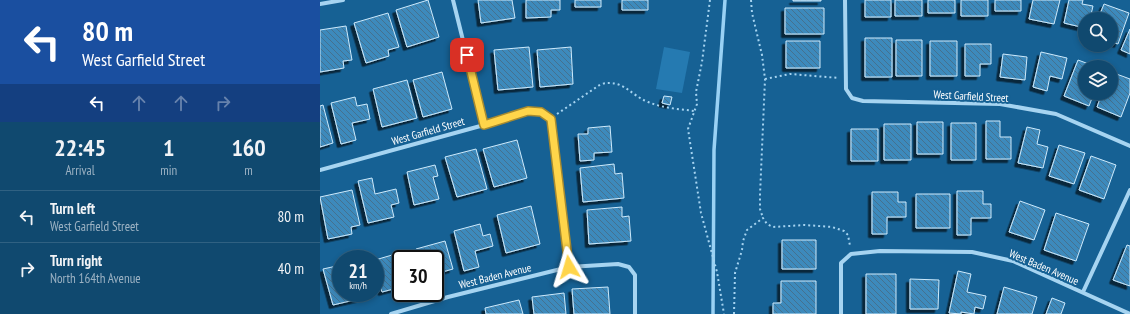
<!DOCTYPE html>
<style>
body{margin:0;font-family:"PT Sans Narrow",sans-serif;background:#195074;color:#f1f3f6;height:100vh;display:flex;flex-direction:column;font-size:15px;white-space:nowrap}
*{box-sizing:border-box;margin:0}
p{font-size:13px;color:#9cb2c3}
.icon{flex:none;width:22px;height:22px;fill:none;stroke:currentColor;stroke-width:2;stroke-linecap:round;stroke-linejoin:round}
.map{position:relative;flex:1;overflow:hidden}
.drawer{display:flex;flex-direction:column;background:#10496f;width:320px}
.drawer>*{flex:none}
.guide{background:#1a4fa0;color:#fff;overflow:hidden}
.buttons{position:absolute;left:758px;top:12px;display:grid;gap:8px}
.buttons a{display:grid;place-items:center;width:40px;height:40px;border-radius:50%;background:#10496f;box-shadow:0 2px 6px #0003,0 0 0 1px #306182;font-size:20px}
.speed{position:absolute;left:12px;top:250px;display:flex;gap:8px;font-size:20px;font-weight:700;text-align:center}
.speed>*{display:grid;place-content:center;width:52px;height:52px;border-radius:50%;background:#10496f;box-shadow:0 2px 6px #0003,0 0 0 1px #306182;line-height:1}
.speed small{font-size:10px;font-weight:400}
.speed .limit{border:2px solid #111;border-radius:6px;background:#fff;color:#111}
.pin{position:absolute;display:grid;place-items:center;width:34px;height:34px;color:#fff;margin:-17px;border-radius:8px;box-shadow:0 2px 6px #0006}
.me{position:absolute;width:44px;margin:-22px;rotate:353deg;stroke-linejoin:round;filter:drop-shadow(0 0 3px #0008)}
.turn{display:flex;align-items:center;gap:14px;height:84px;padding:0 16px;font-size:18px}
.turn .icon{width:52px;height:52px;stroke-width:2.5}
.turn b{display:block;font-size:28px;line-height:34px}
.lanes{display:flex;align-items:center;height:38px;padding:0 16px;background:#0003;justify-content:center;gap:20px;direction:ltr}
.lanes .off{opacity:.35}
.eta{display:flex;justify-content:space-evenly;align-items:center;height:68px;text-align:center}
.eta b{font-size:24px;font-weight:600;line-height:28px}
ul{padding:0;list-style:none}
li{display:flex;align-items:center;gap:12px;height:52px;padding:0 16px;border-top:1px solid #306182}
li div{flex:1}
li b{display:block;font-size:15px}
li em{font-style:normal}
main{display:flex;flex:1;min-height:0}
.map>svg:first-child{display:block}
.pitch{fill:#257ab1}
.lines{fill:none;stroke-linecap:round;stroke-linejoin:round}
.stream{stroke:#99d1f4;stroke-width:3.5}
.building{fill:url(#building-back-hatch);stroke:#cdeafc;filter:url(#shadow)}
.path{stroke:#a6d4f1;stroke-width:2;stroke-dasharray:2 3;stroke-linecap:butt}
.street{stroke:#a6d4f1;stroke-width:4}
.route-casing{stroke:#a68a30;stroke-width:10}
.route{stroke:#ffd54a;stroke-width:7}
.labels{text-anchor:middle;dominant-baseline:central;stroke-width:4;stroke-linejoin:round;paint-order:stroke}
.street-label{font-size:11px;fill:#fff;stroke:#166194}
</style>
<main>
<section class="drawer">
<div class="guide">
<div class="turn"><svg class="icon" aria-label="left" viewBox="0 0 24 24"><path d="M17 20v-9H6M10 6l-5 5 5 5"/></svg><div><b>80 m</b>West Garfield Street</div></div>
<div class="lanes"><svg class="icon" aria-label="left" viewBox="0 0 24 24"><path d="M17 20v-9H6M10 6l-5 5 5 5"/></svg><svg class="icon off" aria-label="ahead" viewBox="0 0 24 24"><path d="M12 20V5M6 11l6-6 6 6"/></svg><svg class="icon off" aria-label="ahead" viewBox="0 0 24 24"><path d="M12 20V5M6 11l6-6 6 6"/></svg><svg class="icon off" aria-label="right" viewBox="0 0 24 24"><path d="M7 20v-9h11M14 6l5 5-5 5"/></svg></div>
</div>
<div class="eta">
<div><b>22:45</b><p>Arrival</p></div>
<div><b>1</b><p>min</p></div>
<div><b>160</b><p>m</p></div>
</div>
<ul>
<li><svg class="icon" aria-label="left" viewBox="0 0 24 24"><path d="M17 20v-9H6M10 6l-5 5 5 5"/></svg><div><b>Turn left</b><p>West Garfield Street</p></div><em>80 m</em></li>
<li><svg class="icon" aria-label="right" viewBox="0 0 24 24"><path d="M7 20v-9h11M14 6l5 5-5 5"/></svg><div><b>Turn right</b><p>North 164th Avenue</p></div><em>40 m</em></li>
</ul>
</section>
<div class="map">
<svg width="810" height="314" viewBox="0 0 810 314">
<defs>
<pattern id="building-back-hatch" width="6" height="6" patternUnits="userSpaceOnUse"><rect width="6" height="6" fill="#3e8abc"/><path d="M-1 5l2 2M0 0l6 6M5-1l2 2" fill="none" stroke="#44718f"/></pattern>
<filter id="shadow"><feDropShadow dx="-3.5" dy="3.5" stdDeviation="0" flood-color="#0009"/></filter>
</defs>
<rect width="100%" height="100%" fill="#166194"/>
<path class="pitch" d="M 344,47 L 370,52 L 362,93 L 336,89 Z"/>
<g class="lines">
<path class="stream" d="M 393,314 L 394,150 L 405,0"/>
</g>
<path class="building" d="M 108,0 L 119,37 L 87,47 L 76,10 Z
M 158,0 L 192,0 L 195,18 L 161,23 Z
M 206,0 L 240,0 L 240,10 L 231,10 L 231,17 L 206,18 Z
M 255,0 L 281,0 L 281,7 L 255,7 Z
M 302,0 L 328,0 L 328,10 L 302,10 Z
M 473,0 L 501,0 L 501,1 L 473,1 Z
M 545,0 L 571,0 L 571,17 L 545,17 Z
M 575,0 L 602,0 L 602,16 L 575,16 Z
M 608,0 L 635,0 L 635,13 L 608,13 Z
M 641,0 L 668,0 L 668,16 L 641,16 Z
M 675,0 L 701,0 L 701,11 L 675,11 Z
M 713,0 L 740,0 L 734,24 L 709,19 Z
M 749,0 L 763,0 L 762,4 L 773,6 L 770,19 L 765,19 L 765,28 L 744,23 Z
M 784,4 L 809,13 L 798,44 L 791,42 L 791,19 L 778,19 Z
M 465,8 L 504,8 L 504,34 L 465,34 Z
M 68,13 L 79,47 L 68,50 L 69,56 L 46,63 L 34,23 Z
M 26,26 L 32,60 L 23,61 L 24,68 L 0,72 L 0,30 Z
M 810,29 L 810,54 L 801,50 Z
M 545,38 L 572,38 L 572,77 L 545,77 Z
M 576,40 L 602,40 L 602,76 L 576,76 Z
M 466,41 L 500,41 L 500,68 L 466,68 Z
M 610,41 L 637,41 L 637,76 L 610,76 Z
M 645,44 L 671,44 L 671,64 L 660,64 L 660,76 L 645,76 Z
M 209,47 L 213,87 L 178,90 L 174,50 Z
M 251,47 L 253,84 L 220,87 L 217,50 Z
M 721,52 L 747,58 L 742,79 L 730,76 L 727,91 L 713,87 Z
M 683,54 L 707,57 L 705,80 L 680,77 Z
M 758,60 L 777,67 L 765,67 L 765,93 L 774,93 L 769,106 L 744,96 Z
M 122,72 L 132,109 L 103,117 L 93,80 Z
M 791,72 L 810,79 L 810,93 L 801,117 L 777,107 L 782,93 L 791,93 Z
M 87,80 L 97,118 L 62,127 L 53,89 Z
M 344,96 L 352,97 L 350,105 L 342,103 Z
M 35,97 L 37,106 L 47,104 L 50,119 L 32,123 L 36,140 L 21,144 L 11,103 Z
M 3,105 L 13,143 L 0,147 L 0,106 Z
M 666,121 L 680,121 L 680,137 L 691,137 L 691,159 L 666,159 Z
M 597,122 L 623,122 L 623,154 L 597,154 Z
M 631,123 L 656,123 L 656,160 L 631,160 Z
M 564,124 L 591,124 L 591,160 L 564,160 Z
M 290,126 L 292,152 L 274,153 L 274,160 L 260,161 L 258,134 L 268,134 L 268,128 Z
M 707,127 L 720,130 L 717,144 L 728,147 L 723,168 L 698,163 Z
M 531,129 L 558,129 L 558,161 L 531,161 Z
M 197,140 L 207,178 L 174,187 L 163,149 Z
M 739,145 L 765,153 L 754,184 L 729,176 Z
M 156,149 L 167,189 L 137,197 L 125,157 Z
M 771,156 L 796,165 L 784,199 L 759,190 Z
M 294,164 L 295,174 L 302,173 L 304,198 L 263,202 L 260,168 Z
M 115,165 L 118,176 L 113,177 L 119,199 L 94,205 L 87,172 Z
M 52,178 L 55,194 L 76,189 L 79,203 L 71,205 L 74,217 L 48,223 L 38,181 Z
M 32,190 L 40,225 L 31,227 L 32,234 L 8,239 L 0,197 Z
M 637,191 L 663,191 L 663,204 L 671,204 L 671,218 L 651,218 L 651,235 L 637,235 Z
M 552,192 L 578,192 L 578,202 L 586,202 L 586,217 L 567,217 L 567,234 L 552,234 Z
M 596,194 L 630,194 L 630,228 L 596,228 Z
M 700,201 L 725,210 L 714,240 L 689,232 Z
M 211,206 L 220,244 L 186,253 L 177,215 Z
M 302,207 L 302,217 L 309,216 L 311,241 L 269,244 L 267,210 Z
M 736,213 L 769,224 L 756,261 L 724,250 Z
M 160,224 L 163,236 L 170,234 L 173,246 L 155,251 L 159,267 L 144,271 L 134,231 Z
M 462,240 L 496,240 L 496,269 L 462,269 Z
M 125,241 L 133,269 L 115,274 L 115,259 L 98,259 L 96,249 Z
M 807,245 L 810,246 L 810,286 L 793,280 Z
M 79,253 L 81,260 L 81,287 L 62,292 L 55,270 L 55,260 Z
M 21,265 L 21,293 L 46,293 L 47,297 L 13,305 L 3,269 Z
M 638,271 L 651,274 L 647,292 L 666,296 L 663,309 L 655,307 L 654,314 L 641,312 L 641,314 L 629,313 Z
M 546,274 L 576,274 L 576,314 L 546,314 Z
M 590,279 L 619,280 L 618,309 L 590,309 Z
M 461,281 L 496,281 L 496,314 L 453,314 L 453,303 L 461,303 Z
M 288,287 L 290,314 L 254,314 L 252,289 Z
M 684,287 L 717,297 L 712,314 L 677,314 Z
M 244,293 L 246,314 L 214,314 L 212,297 Z
M 732,298 L 745,303 L 741,314 L 726,314 Z
M 199,300 L 203,314 L 166,314 L 165,308 Z"/>
<g class="lines">
<path class="path" d="M 390,0 L 382,62 L 376,92 L 377,104 L 368,129 L 381,213 L 397,272 L 404,314
M 431,0 L 432,13 L 442,55 L 445,79 L 440,195 L 440,209 L 443,218
M 445,79 L 470,74 L 519,78
M 237,114 L 281,84 C 304,79 310,95 328,102 C 342,108 359,109 374,111
M 414,314 L 415,273 L 422,250 L 423,241 L 427,230 L 443,218 L 447,224 L 453,227 L 485,225 L 512,227 L 524,231 L 528,235 L 530,246"/>
<path class="street" d="M 133,0 L 164,125
M 525,0 L 526,89 L 532,98 L 543,101 L 680,104 L 736,114 L 810,146
M 0,4 L 23,0
M 0,170 L 164,125 L 208,111 L 221,112 L 231,119 L 249,267
M 763,292 L 810,190
M 71,314 L 128,297 L 249,267 L 298,264 L 309,267 L 315,275 L 315,314
M 521,314 L 521,263 L 531,254 L 560,251 L 652,252 L 693,261 L 810,314"/>
</g>
<g class="lines">
<defs>
<path id="route" d="M 147,55 L 164,125 L 208,111 L 221,112 L 231,119 L 249,267"/>
</defs>
<use href="#route" class="route-casing"/>
<use href="#route" class="route"/>
</g>
<g class="labels">
<g class="street-label">
<text transform="translate(651 96) rotate(3)">West Garfield Street</text>
<text transform="translate(108 131) rotate(-16)">West Garfield Street</text>
<text transform="translate(724 267) rotate(23)">West Baden Avenue</text>
<text transform="translate(175 276) rotate(-14)">West Baden Avenue</text>
</g>
</g>
</svg>
<div class="buttons">
<a><svg class="icon" aria-label="search" viewBox="0 0 24 24"><circle cx="10" cy="10" r="6"/><path d="M15 15l6 6"/></svg></a>
<a><svg class="icon" aria-label="layers" viewBox="0 0 24 24"><path d="M12 4l9 5-9 5-9-5zM3 14l9 5 9-5"/></svg></a>
</div>
<div class="speed"><div>21<small>km/h</small></div><div class="limit">30</div></div>
<div class="pin" style="left:147px;top:55px;background:#d93025"><svg class="icon" aria-label="arrive" viewBox="0 0 24 24"><path d="M6 21V4h12l-3 4 3 4H6"/></svg></div>
<svg class="me" style="left:249px;top:267px" viewBox="-20 -20 40 40"><path d="M0-17L14 15 0 8-14 15z" fill="#ffd54a" stroke="#fff" stroke-width="4"/></svg>
</div>
</main>
